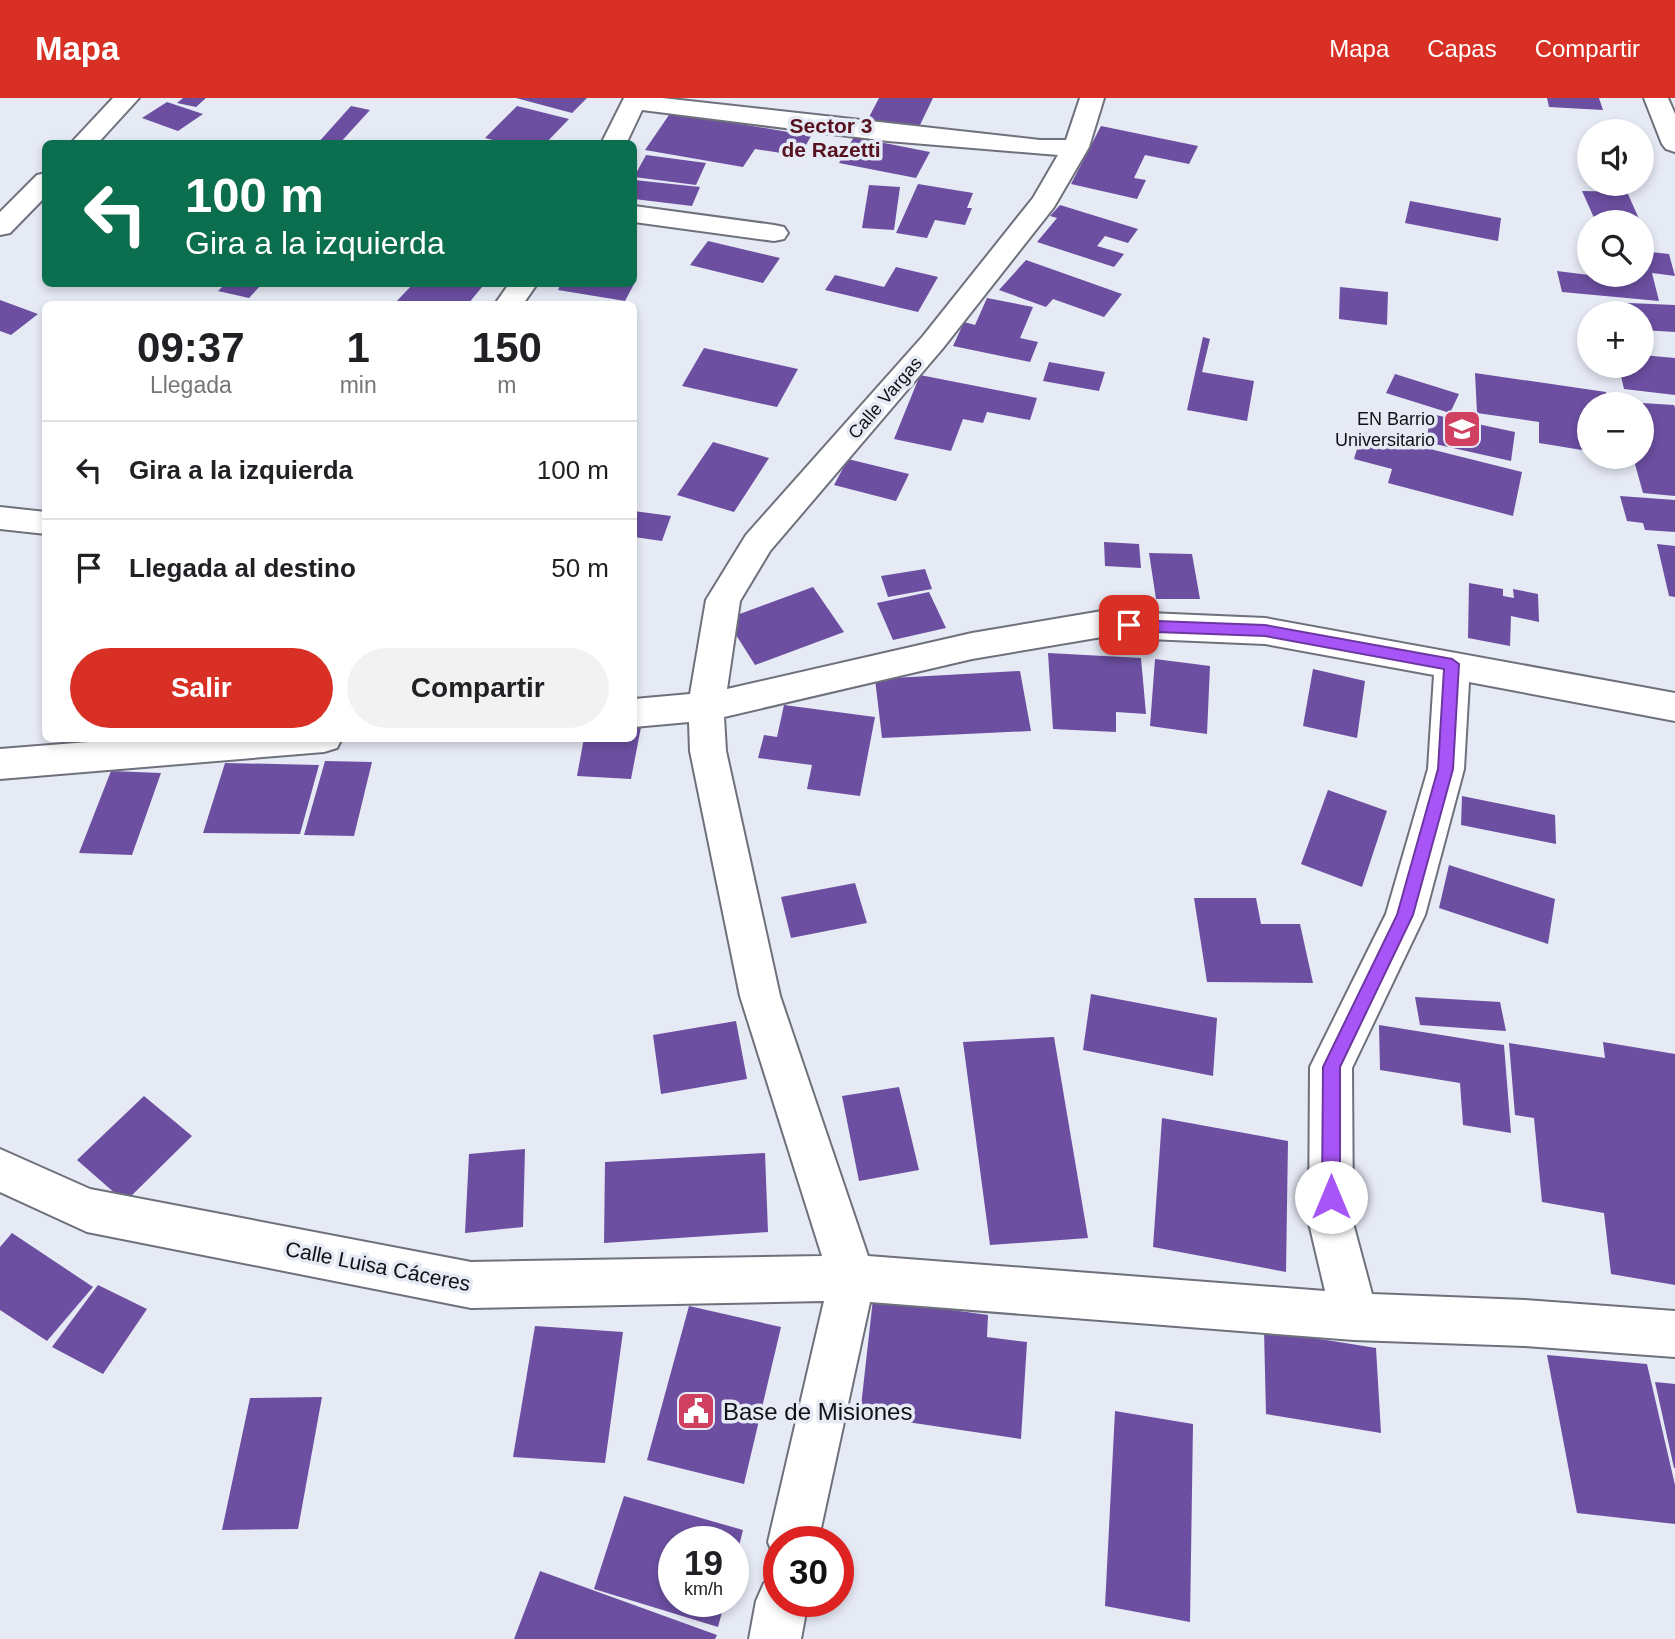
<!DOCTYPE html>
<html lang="es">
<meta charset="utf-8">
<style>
body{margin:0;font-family:Arial,sans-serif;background:#f2f2f2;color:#202124;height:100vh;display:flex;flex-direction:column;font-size:26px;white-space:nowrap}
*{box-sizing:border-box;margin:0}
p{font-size:23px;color:#757577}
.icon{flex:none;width:38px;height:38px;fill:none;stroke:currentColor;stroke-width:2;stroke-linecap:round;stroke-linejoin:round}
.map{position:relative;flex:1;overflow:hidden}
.side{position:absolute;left:42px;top:203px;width:595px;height:441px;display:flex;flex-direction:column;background:#fff;border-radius:10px;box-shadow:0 4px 10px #0003}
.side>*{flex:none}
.top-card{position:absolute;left:42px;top:42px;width:595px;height:147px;border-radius:10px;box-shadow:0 4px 10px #0003;background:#0b6e4f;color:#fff;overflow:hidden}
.tools{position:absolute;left:1577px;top:21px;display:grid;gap:14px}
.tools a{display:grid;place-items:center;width:77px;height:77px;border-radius:50%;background:#fff;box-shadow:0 4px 10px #0003;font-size:35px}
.speed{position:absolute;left:658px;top:1428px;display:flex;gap:14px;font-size:35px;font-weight:700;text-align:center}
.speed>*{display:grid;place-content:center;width:91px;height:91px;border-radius:50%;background:#fff;box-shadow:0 4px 10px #0003;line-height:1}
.speed small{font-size:18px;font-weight:400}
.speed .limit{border:10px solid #d22;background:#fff;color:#111}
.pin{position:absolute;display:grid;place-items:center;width:60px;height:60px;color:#fff;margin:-30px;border-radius:14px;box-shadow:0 4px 10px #0006}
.me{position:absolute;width:77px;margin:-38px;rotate:0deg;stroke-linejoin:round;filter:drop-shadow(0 0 5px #0008)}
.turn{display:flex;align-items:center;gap:24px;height:147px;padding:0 28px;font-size:32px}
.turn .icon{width:91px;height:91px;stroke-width:2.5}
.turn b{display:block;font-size:49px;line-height:60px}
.eta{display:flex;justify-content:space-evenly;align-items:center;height:119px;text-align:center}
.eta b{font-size:42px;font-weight:800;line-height:49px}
.action{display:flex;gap:14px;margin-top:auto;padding:14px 28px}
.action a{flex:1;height:80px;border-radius:42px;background:#d93025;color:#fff;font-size:28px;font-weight:800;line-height:80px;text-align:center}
.action a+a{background:#f2f2f2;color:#202124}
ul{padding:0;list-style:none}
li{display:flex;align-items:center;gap:21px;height:98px;padding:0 28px;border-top:2px solid #e0e0e0}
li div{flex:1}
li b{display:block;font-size:26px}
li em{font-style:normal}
header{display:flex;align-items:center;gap:42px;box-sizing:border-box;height:98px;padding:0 35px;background:#d93025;color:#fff}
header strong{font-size:33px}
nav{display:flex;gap:38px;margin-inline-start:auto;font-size:24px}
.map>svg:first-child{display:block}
.building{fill:#6c4fa1}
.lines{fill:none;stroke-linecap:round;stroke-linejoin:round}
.minor-casing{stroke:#6e717b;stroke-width:4}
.minor{fill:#fff;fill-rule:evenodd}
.route{fill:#a855f7;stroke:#6d37a1;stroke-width:2}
.labels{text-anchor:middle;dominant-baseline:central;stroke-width:7;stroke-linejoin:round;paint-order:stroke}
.far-street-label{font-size:18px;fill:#101115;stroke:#e6eaf5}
.far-poi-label{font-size:18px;fill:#101115;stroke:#e6eaf5;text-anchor:end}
.far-quarter-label{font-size:21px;font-weight:bold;fill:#571222;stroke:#e6eaf5}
.street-label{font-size:21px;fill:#101115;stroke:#e6eaf5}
.near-poi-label{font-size:24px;fill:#101115;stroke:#e6eaf5;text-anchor:start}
</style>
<header>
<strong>Mapa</strong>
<nav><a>Mapa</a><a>Capas</a><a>Compartir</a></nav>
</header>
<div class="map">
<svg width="1675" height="1541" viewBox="0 0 1675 1541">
<rect width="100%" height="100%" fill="#e6eaf5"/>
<path class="building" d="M 183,0 L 206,0 L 196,9 L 177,5 Z
M 516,0 L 587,0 L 572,15 Z
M 879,0 L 933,0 L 918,31 L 867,23 Z
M 1547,0 L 1599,0 L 1603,12 L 1549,9 Z
M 167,4 L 203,16 L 178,33 L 142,20 Z
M 351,8 L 370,12 L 339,46 L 317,46 Z
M 517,8 L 569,21 L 545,46 L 508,46 L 485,40 Z
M 671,14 L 811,38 L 800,58 L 755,51 L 743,69 L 645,52 Z
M 1101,28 L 1198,48 L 1189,66 L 1145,57 L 1134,80 L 1146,82 L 1137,101 L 1071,86 Z
M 854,39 L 930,54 L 916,80 L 839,65 Z
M 646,57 L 706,65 L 696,87 L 634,79 Z
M 634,82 L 700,89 L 692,108 L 634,101 Z
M 918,86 L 973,95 L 967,110 L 972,110 L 965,127 L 935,122 L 927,140 L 896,135 Z
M 869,87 L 900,89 L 894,132 L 862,130 Z
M 1582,93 L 1627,94 L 1640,123 L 1595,122 Z
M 1410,103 L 1501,120 L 1498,143 L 1405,125 Z
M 1060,107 L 1138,131 L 1128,145 L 1105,138 L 1097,148 L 1124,156 L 1114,169 L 1037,144 L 1057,120 L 1050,118 Z
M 708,143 L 780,160 L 763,185 L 690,167 Z
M 1642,153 L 1669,156 L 1675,178 L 1652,175 L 1659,203 L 1562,194 L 1557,173 L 1589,177 L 1642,177 Z
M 1026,162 L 1122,196 L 1104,219 L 1053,201 L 1046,209 L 999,192 Z
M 896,169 L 938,179 L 918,214 L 825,192 L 835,177 L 884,189 Z
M 225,186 L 262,186 L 249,200 L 218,193 Z
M 413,186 L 468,186 L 482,189 L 468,206 L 394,206 Z
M 561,186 L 634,186 L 625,203 L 558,192 Z
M 1340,189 L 1388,194 L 1387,227 L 1339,221 Z
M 987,200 L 1033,209 L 1020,240 L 1038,244 L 1030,264 L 953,248 L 964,224 L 975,227 Z
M 0,202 L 38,216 L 11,237 L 0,233 Z
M 1606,204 L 1675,207 L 1675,234 L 1642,232 L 1642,215 L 1611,215 Z
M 1203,239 L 1210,241 L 1202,274 L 1254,283 L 1247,323 L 1187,312 Z
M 704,250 L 798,271 L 777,309 L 682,288 Z
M 1642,257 L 1675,260 L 1675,297 L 1624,291 L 1621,278 L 1616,278 L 1613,268 L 1642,268 Z
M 1049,264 L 1105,274 L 1099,293 L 1043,283 Z
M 1475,275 L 1606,294 L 1607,306 L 1589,306 L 1588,353 L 1539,345 L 1539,324 L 1477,315 Z
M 1395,276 L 1459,296 L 1450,315 L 1386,295 Z
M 920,277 L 1037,300 L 1030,322 L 987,314 L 983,325 L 963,321 L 951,353 L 894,341 Z
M 1642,305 L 1674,307 L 1675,310 L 1675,398 L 1643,395 L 1633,359 L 1642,359 Z
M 1431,316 L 1515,334 L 1511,363 L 1426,344 Z
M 1362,334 L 1522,374 L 1513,418 L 1388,385 L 1392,371 L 1354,361 Z
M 713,344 L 769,360 L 734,414 L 677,397 Z
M 848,361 L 909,376 L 896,403 L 834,387 Z
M 1620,398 L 1675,402 L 1675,434 L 1645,432 L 1643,425 L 1627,423 Z
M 634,413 L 671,418 L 662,443 L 634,439 Z
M 1104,444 L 1139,446 L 1141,470 L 1105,468 Z
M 1657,446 L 1675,448 L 1675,499 L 1669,498 Z
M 1149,455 L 1192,456 L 1200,501 L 1156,501 Z
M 925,471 L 932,491 L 888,499 L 881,478 Z
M 1469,485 L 1503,491 L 1503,498 L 1514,500 L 1513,491 L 1538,496 L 1539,524 L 1511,518 L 1510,548 L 1468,540 Z
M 813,489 L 844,534 L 755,567 L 726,521 Z
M 929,494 L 946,530 L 893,542 L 877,505 Z
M 1048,555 L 1141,560 L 1146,616 L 1116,614 L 1116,634 L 1053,631 Z
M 1155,561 L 1210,568 L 1207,636 L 1150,628 Z
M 1313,571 L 1365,583 L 1357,640 L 1303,628 Z
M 1020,573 L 1031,633 L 882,640 L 875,581 Z
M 784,607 L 875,619 L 860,698 L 807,691 L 812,667 L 758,660 L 764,637 L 777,639 Z
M 634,624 L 642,624 L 631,681 L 577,678 L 584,640 L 634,640 Z
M 325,663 L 372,664 L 354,738 L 304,737 Z
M 225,665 L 319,667 L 300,736 L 203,735 Z
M 111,673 L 161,675 L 132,757 L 79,755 Z
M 1328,692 L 1387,713 L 1362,789 L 1301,766 Z
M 1462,698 L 1555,717 L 1556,746 L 1461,727 Z
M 1449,767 L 1555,801 L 1548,846 L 1439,810 Z
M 855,785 L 867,825 L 791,840 L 781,799 Z
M 1194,800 L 1256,800 L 1261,826 L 1300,826 L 1313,885 L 1207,884 Z
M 1091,896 L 1217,920 L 1213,978 L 1083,952 Z
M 1415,899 L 1500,904 L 1506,933 L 1420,927 Z
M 736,923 L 747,981 L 661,996 L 653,937 Z
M 1379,927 L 1504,947 L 1511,1035 L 1463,1027 L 1460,985 L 1380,972 Z
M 1054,939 L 1088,1140 L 990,1147 L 963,944 Z
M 1603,944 L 1675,956 L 1675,1187 L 1611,1176 L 1604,1115 L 1542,1104 L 1534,1020 L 1515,1017 L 1509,945 L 1605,960 Z
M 899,989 L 919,1072 L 859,1083 L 842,998 Z
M 144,998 L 192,1038 L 125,1104 L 77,1062 Z
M 1162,1020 L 1288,1043 L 1286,1174 L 1153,1149 Z
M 525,1051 L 523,1129 L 465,1135 L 469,1056 Z
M 765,1055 L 768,1134 L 604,1145 L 605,1064 Z
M 12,1135 L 93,1189 L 47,1243 L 0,1212 L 0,1149 Z
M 98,1187 L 147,1211 L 103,1276 L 52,1249 Z
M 873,1201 L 988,1217 L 987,1239 L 1027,1244 L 1021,1341 L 860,1317 Z
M 689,1208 L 781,1229 L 744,1386 L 647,1362 Z
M 535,1228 L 623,1234 L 605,1365 L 513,1359 Z
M 1264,1232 L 1376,1250 L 1381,1335 L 1266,1316 Z
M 1547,1257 L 1647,1266 L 1675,1387 L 1675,1426 L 1577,1415 Z
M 1655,1284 L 1675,1286 L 1675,1370 L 1674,1370 Z
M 322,1299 L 298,1431 L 222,1432 L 250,1300 Z
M 1115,1313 L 1193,1326 L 1190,1524 L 1105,1508 Z
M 624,1398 L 743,1432 L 734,1468 L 733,1444 L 674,1444 L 674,1503 L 725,1503 L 718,1529 L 594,1491 Z
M 540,1473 L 717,1537 L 715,1541 L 514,1541 Z"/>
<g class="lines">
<defs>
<path id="minor" d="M 113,0 L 139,0 L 97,46 L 70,46 Z
M 624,0 L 662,0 L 1040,42 L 1066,42 L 1080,0 L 1104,0 L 1089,49 L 1054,109 L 943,250 L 770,453 L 740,503 L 727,591 L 972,535 L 1102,513 L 1265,520 L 1675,595 L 1675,623 L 1469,584 L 1464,671 L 1425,817 L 1352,970 L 1353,1125 L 1372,1196 L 1525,1202 L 1675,1213 L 1675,1259 L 1525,1248 L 1354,1242 L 870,1204 L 818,1444 L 779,1444 L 779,1463 L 775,1462 L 768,1444 L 824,1203 L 471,1210 L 87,1134 L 0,1094 L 0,1051 L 90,1091 L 471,1164 L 822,1158 L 740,898 L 690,653 L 689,624 L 634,629 L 634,601 L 690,596 L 706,502 L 746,437 L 923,238 L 1033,100 L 1058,57 L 888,43 L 642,12 L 626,46 L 601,46 ZM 1102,539 L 1265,546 L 1434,577 L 1428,671 L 1386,816 L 1310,969 L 1309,1125 L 1325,1193 L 868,1158 L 780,898 L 726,653 L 724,619 L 972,561 Z
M 1644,0 L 1668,0 L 1675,16 L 1675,54 L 1666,51 L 1662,46 Z
M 46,75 L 46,98 L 10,135 L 0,137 L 0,114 L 37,77 Z
M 634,108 L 774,127 L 784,129 L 788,135 L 784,141 L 774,143 L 634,124 Z
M 509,186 L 537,186 L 523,206 L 495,206 Z
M 0,409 L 46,414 L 46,436 L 0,431 Z
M 138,640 L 342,640 L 337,650 L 324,654 L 0,681 L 0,651 Z
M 779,1479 L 779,1503 L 808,1503 L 801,1541 L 749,1541 L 756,1503 L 764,1485 Z"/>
</defs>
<use href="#minor" class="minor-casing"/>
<use href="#minor" class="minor"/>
</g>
<path class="route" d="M 1129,522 L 1265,527 L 1452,561 L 1459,566 L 1453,671 L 1413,817 L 1340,969 L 1340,1099 L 1337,1105 L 1331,1108 L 1324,1105 L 1322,1099 L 1323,969 L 1397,817 L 1438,671 L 1444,571 L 1265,538 L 1129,533 L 1122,527 Z"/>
<defs>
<symbol id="school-square" viewBox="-11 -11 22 22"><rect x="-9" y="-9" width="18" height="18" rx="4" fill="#d04060" stroke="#e6eaf5"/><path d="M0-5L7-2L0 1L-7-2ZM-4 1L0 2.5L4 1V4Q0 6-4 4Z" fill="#fff"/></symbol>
<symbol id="civic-square" viewBox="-11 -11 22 22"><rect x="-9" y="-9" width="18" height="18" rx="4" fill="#d04060" stroke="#e6eaf5"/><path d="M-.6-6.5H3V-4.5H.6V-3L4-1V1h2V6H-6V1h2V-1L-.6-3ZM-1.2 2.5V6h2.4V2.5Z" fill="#fff"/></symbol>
</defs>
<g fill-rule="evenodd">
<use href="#school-square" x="1440" y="309" width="44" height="44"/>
<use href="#civic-square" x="674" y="1291" width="44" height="44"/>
</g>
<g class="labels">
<g class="far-street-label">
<text transform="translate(885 300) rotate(-49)">Calle Vargas</text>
</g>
<g class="far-poi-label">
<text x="1435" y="321">EN Barrio<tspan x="1435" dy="21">Universitario</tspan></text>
</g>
<g class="far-quarter-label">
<text x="831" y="27">Sector 3<tspan x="831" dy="24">de Razetti</tspan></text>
</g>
<g class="street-label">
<text transform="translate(378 1168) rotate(11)">Calle Luisa Cáceres</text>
</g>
<g class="near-poi-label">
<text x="723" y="1313">Base de Misiones</text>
</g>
</g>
</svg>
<div class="tools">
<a><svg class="icon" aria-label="sound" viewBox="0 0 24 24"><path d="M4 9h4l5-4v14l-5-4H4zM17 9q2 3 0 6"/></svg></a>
<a><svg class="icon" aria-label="search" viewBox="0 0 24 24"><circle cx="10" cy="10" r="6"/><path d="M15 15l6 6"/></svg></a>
<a>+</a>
<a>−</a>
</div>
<div class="speed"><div>19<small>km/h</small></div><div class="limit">30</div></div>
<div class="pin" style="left:1129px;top:527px;background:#d93025"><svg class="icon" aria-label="arrive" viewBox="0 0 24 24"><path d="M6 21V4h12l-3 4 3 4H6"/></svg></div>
<svg class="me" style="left:1331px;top:1099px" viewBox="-20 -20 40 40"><circle r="19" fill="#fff"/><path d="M0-13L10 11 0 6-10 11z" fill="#a855f7"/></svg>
<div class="top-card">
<div class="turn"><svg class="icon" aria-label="left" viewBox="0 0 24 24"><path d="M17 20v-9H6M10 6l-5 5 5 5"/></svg><div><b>100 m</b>Gira a la izquierda</div></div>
</div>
<section class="side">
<div class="eta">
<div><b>09:37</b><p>Llegada</p></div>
<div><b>1</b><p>min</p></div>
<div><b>150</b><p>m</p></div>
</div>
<ul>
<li><svg class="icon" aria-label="left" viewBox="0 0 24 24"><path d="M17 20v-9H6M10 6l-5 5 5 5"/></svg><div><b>Gira a la izquierda</b></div><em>100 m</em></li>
<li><svg class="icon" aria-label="arrive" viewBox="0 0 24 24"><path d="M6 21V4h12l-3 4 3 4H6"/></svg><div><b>Llegada al destino</b></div><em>50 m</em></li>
</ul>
<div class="action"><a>Salir</a><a>Compartir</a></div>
</section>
</div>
